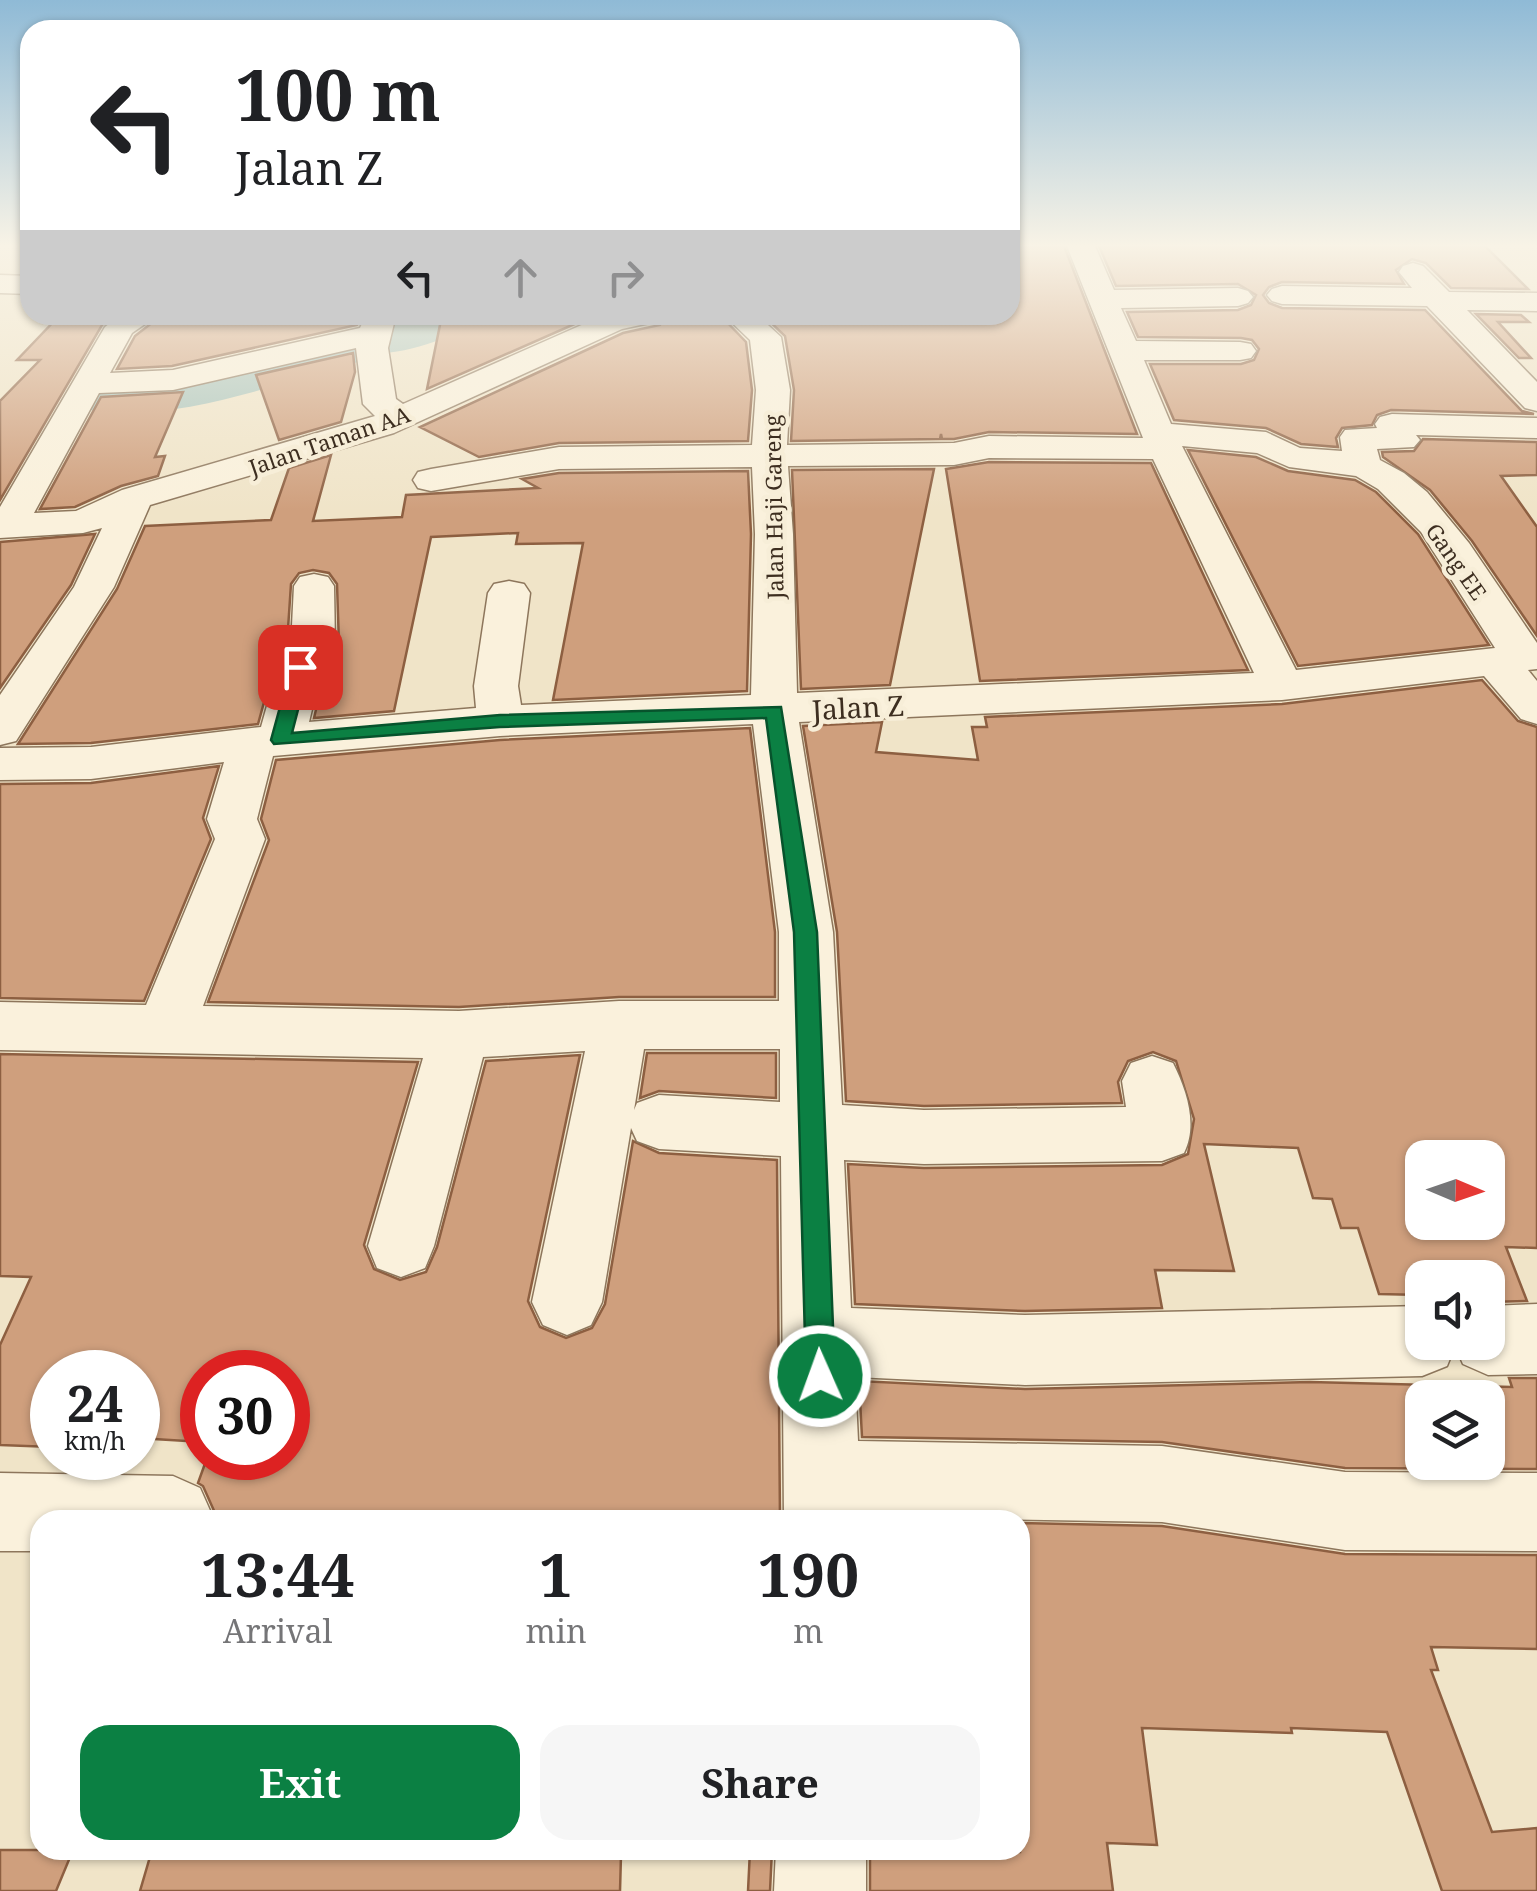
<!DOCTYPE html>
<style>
body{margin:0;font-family:"Noto Serif",serif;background:#f6f6f6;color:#202124;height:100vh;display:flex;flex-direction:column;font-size:38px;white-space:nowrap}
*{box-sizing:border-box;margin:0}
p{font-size:32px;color:#757577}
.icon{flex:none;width:55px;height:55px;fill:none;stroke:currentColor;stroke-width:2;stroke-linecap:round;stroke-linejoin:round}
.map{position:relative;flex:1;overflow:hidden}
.panel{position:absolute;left:30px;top:1510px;width:1000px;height:350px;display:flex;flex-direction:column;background:#fff;border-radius:30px;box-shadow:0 2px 8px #0004}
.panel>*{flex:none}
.hud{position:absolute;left:20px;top:20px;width:1000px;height:305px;border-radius:30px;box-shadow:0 2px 8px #0004;background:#fff;color:#202124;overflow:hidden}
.needle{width:65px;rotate:92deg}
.tools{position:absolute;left:1405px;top:1140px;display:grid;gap:20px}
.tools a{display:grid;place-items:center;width:100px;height:100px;border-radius:20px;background:#fff;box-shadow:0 2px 8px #0004;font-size:50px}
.speed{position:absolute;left:30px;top:1350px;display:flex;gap:20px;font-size:50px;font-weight:700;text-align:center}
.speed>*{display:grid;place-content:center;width:130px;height:130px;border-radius:50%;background:#fff;box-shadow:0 2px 8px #0004;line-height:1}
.speed small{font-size:25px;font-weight:400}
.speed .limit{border:15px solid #d22;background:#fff;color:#111}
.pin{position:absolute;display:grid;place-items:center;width:85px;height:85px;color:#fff;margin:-42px;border-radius:20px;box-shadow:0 5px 15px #0006}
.me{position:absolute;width:110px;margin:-55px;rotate:358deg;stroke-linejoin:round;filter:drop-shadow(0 0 8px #0008)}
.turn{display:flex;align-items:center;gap:35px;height:210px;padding:0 50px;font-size:45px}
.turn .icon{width:130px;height:130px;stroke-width:2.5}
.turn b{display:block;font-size:70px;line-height:85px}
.lanes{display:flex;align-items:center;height:95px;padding:0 50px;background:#0003;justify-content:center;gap:50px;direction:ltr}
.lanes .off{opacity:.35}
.eta{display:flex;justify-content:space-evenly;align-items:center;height:170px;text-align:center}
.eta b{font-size:60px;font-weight:700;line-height:70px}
.button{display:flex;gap:20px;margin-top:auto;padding:20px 50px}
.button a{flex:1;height:115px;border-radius:30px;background:#0b8043;color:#fff;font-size:40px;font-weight:700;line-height:115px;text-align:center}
.button a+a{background:#f6f6f6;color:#202124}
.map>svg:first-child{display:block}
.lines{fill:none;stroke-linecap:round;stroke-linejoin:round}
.river{fill:#a9c4bc;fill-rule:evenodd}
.building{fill:#cf9f7d;stroke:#8d5f41;stroke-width:2.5;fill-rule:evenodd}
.street-casing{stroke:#8d765c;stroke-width:3}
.street{fill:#faf1dc;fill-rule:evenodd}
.route{fill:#0b8043;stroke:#07532c;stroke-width:2.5}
.labels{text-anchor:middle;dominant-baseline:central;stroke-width:9;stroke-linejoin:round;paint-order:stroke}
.far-street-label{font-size:22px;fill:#3d2e20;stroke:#f7eed8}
.street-label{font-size:28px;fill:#3d2e20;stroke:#f7eed8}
</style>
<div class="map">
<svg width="1537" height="1891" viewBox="0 0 1537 1891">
<rect width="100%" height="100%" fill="#f0e4c8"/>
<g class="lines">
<path class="river" d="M 400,315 L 478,315 C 462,338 391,359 364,352 L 358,362 C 277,383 163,428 80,408 L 71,395 L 80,382 L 101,377 L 175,373 L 338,333 L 355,337 L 361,328 Z"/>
</g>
<path class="building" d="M 1010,246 L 1064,246 L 1137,434 L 989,432 L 954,439 L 942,439 L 941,434 L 940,439 L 791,441 L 794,390 L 785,336 L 763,315 L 1010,315 Z
M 1099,246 L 1485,246 L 1528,289 L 1451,288 L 1426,263 L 1412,259 L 1396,270 L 1404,284 L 1282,282 L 1269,287 L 1263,295 L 1269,303 L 1282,308 L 1425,310 L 1522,411 L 1534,414 L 1391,410 L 1377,415 L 1372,425 L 1342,428 L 1336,438 L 1338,447 L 1301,444 L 1266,428 L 1174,420 L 1150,364 L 1241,364 L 1254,360 L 1259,349 L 1252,340 L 1241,338 L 1138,337 L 1127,312 L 1238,310 L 1251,305 L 1256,295 L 1238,284 L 1116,286 Z
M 1476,314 L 1521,315 L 1529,322 L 1498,322 L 1531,358 L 1519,358 Z
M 60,315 L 114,315 L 102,325 L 0,500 L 0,401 L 40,360 L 17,360 Z
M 162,315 L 232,316 L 362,315 L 357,325 L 172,366 L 117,369 L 135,336 Z
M 442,315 L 595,315 L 427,389 Z
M 667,315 L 720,315 L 746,342 L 752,390 L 748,441 L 559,443 L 479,457 L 420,427 L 623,333 L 660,325 Z
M 353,353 L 355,372 L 341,422 L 279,440 L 256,375 Z
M 183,392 L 155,457 L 165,456 L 158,476 L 121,486 L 75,507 L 40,509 L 101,397 Z
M 1423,439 L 1537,442 L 1537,475 L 1501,476 L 1537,527 L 1537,636 L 1472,541 L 1430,490 L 1383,457 L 1382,452 L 1414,451 Z
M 1188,450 L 1256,457 L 1288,471 L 1355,480 L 1376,492 L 1418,534 L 1489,645 L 1298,666 Z
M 331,455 L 313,521 L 402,517 L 406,495 L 538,488 L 522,479 L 559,473 L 748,471 L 751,534 L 747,691 L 553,700 L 583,543 L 516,544 L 518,533 L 431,537 L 394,711 L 314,718 L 326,668 L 339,645 L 337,584 L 329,573 L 313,570 L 299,573 L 291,584 L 287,644 L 274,666 L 258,724 L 91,743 L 18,744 L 117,589 L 145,526 L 271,520 L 289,468 Z
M 989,462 L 1151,463 L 1248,670 L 980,681 L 946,469 Z
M 934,469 L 890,685 L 801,689 L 792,470 Z
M 95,534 L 71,585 L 0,688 L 0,542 Z
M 1482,680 L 1518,721 L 1537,727 L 1537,1248 L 1506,1247 L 1527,1301 L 1488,1302 L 1488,1278 L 1422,1278 L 1422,1295 L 1379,1294 L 1358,1228 L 1341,1228 L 1332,1199 L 1313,1198 L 1298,1148 L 1204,1144 L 1234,1271 L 1155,1270 L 1162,1308 L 1025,1311 L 855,1304 L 848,1164 L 924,1168 L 1162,1165 L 1188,1154 L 1194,1119 L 1176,1061 L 1153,1052 L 1128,1061 L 1118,1082 L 1122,1103 L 924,1106 L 846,1101 L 837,932 L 803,726 L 882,722 L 876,752 L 978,760 L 972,727 L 987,727 L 985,717 L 1282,704 ZM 1422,1158 L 1488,1158 L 1488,1222 L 1422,1222 Z
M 750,728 L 775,932 L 775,997 L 619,997 L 459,1007 L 208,1002 L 269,840 L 261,819 L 276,760 L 500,740 Z
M 219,766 L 203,818 L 211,839 L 144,1001 L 0,998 L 0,784 L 91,783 Z
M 647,1053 L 776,1053 L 776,1098 L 659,1091 L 640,1098 Z
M 0,1054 L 418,1062 L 364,1245 L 374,1269 L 400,1280 L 426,1272 L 437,1247 L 486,1061 L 580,1055 L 528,1301 L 540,1327 L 566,1338 L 592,1328 L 605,1304 L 633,1141 L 659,1153 L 777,1160 L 780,1520 L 214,1520 L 215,1513 L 203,1486 L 198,1483 L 207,1458 L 288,1458 L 288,1372 L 202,1372 L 202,1442 L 138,1438 L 138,1372 L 52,1372 L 52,1447 L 0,1445 L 0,1345 L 31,1277 L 0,1276 Z
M 1509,1378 L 1537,1378 L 1537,1469 L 1345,1468 L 1162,1442 L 862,1437 L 859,1381 L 1025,1389 L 1310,1382 L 1512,1387 ZM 1422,1398 L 1488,1398 L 1488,1462 L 1422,1462 Z
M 1020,1523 L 1162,1526 L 1345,1554 L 1537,1555 L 1537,1649 L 1431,1647 L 1438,1670 L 1431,1670 L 1492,1832 L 1537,1828 L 1537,1891 L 1442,1891 L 1387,1732 L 1291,1728 L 1292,1733 L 1142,1728 L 1157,1845 L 1107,1843 L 1113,1891 L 870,1891 L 870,1850 L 1020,1852 Z
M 0,1850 L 73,1850 L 56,1891 L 0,1891 Z
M 152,1850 L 504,1850 L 621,1855 L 620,1891 L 140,1891 Z
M 750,1850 L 772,1850 L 770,1891 L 748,1891 Z"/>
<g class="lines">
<defs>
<path id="street" d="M 1067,246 L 1095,246 L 1114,290 L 1238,288 L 1248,291 L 1253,297 L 1248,303 L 1238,306 L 1121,308 L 1136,341 L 1240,342 L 1251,344 L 1256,351 L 1251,358 L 1240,360 L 1144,360 L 1171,424 L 1266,432 L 1300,448 L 1342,451 L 1340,437 L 1345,430 L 1377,428 L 1375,424 L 1380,417 L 1392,414 L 1537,418 L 1537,438 L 1416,435 L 1420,440 L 1414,447 L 1377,449 L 1380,460 L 1404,473 L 1427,492 L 1469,543 L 1537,643 L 1537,669 L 1528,670 L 1537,681 L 1537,724 L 1521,719 L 1484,676 L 1282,700 L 799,722 L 833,932 L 842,1105 L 924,1110 L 1126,1107 L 1122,1081 L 1131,1063 L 1152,1056 L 1173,1063 C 1187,1091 1198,1125 1184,1153 L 1162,1161 L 924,1164 L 844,1160 L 851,1308 L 1025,1315 L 1422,1306 L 1422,1342 L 1488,1342 L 1488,1306 L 1537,1304 L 1537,1374 L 1488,1375 L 1463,1364 L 1455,1346 L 1447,1366 L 1422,1376 L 1025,1385 L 855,1377 L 858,1441 L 1162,1446 L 1345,1472 L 1537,1473 L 1537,1551 L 1345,1550 L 1162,1522 L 862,1517 L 862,1520 L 784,1520 L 781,1156 L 659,1149 L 637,1141 L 631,1128 L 602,1302 L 591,1325 L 567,1335 L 543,1325 L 532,1302 L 585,1051 L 483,1057 L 434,1246 L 425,1268 L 401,1277 L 377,1268 L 368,1246 L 423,1058 L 0,1050 L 0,1002 L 146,1005 L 215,839 L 207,819 L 224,762 L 91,779 L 0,780 L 0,748 L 91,747 L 261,727 L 278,667 L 291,645 L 294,586 L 300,577 L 314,574 L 328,577 L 334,586 L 335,645 L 322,667 L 309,722 L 476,708 L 474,686 L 488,593 L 494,584 L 509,581 L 524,584 L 530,593 L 518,686 L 521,705 L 751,695 L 755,534 L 752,467 L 559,469 L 431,491 L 418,488 L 413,480 L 418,472 L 431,469 L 559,447 L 752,445 L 756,390 L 750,340 L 724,315 L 757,315 L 781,337 L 790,390 L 787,445 L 954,443 L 989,436 L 1143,438 ZM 1182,446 L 1257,453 L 1289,467 L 1356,476 L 1378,489 L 1421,532 L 1495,648 L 1296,670 ZM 989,458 L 1153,459 L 1254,673 L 797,693 L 793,534 L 788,466 L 954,465 ZM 753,724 L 779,932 L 779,1001 L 619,1001 L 459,1011 L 203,1006 L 265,839 L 257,819 L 273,756 L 500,736 ZM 644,1049 L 780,1049 L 780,1102 L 659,1095 L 637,1103 L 634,1110 Z
M 1413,263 L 1423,266 L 1449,292 L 1537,293 L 1537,311 L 1467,310 L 1537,382 L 1537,411 L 1525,408 L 1427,306 L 1282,304 L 1272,301 L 1267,295 L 1272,289 L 1282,286 L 1412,288 L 1399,272 L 1403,266 Z
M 0,275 L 30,276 L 30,294 L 0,293 Z
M 120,315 L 158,315 L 132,333 L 110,373 L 173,370 L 360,328 L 366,315 L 396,315 L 388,348 L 396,399 L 403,404 L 602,316 L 663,315 L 659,321 L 622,329 L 394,433 L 150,505 L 114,587 L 16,741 L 0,745 L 0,695 L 74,587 L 102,528 L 83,533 L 0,538 L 0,507 L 105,327 ZM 356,348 L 363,404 L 375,416 L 122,490 L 76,511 L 34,513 L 99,393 L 173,390 Z
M 0,1473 L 173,1476 L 200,1488 L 212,1515 L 210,1520 L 40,1520 L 40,1551 L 0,1551 Z
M 776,1850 L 866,1850 L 866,1891 L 774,1891 Z"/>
</defs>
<use href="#street" class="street-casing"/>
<use href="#street" class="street"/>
</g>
<linearGradient id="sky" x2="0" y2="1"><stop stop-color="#8fbad6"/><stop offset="0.48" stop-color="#f8f3e6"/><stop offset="1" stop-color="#f8f3e6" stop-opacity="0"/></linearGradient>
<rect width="1537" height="511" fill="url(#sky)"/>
<path class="route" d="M 300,661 L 309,667 L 292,733 L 500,715 L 781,707 L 817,932 L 835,1376 L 831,1386 L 820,1390 L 810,1386 L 806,1376 L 794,932 L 766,718 L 500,727 L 274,744 L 271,740 L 291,667 Z"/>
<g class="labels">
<g class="far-street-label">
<text transform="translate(329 440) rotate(-19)">Jalan Taman AA</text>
<text transform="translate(773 507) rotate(-91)">Jalan Haji Gareng</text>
<text transform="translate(1457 561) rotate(55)">Gang EE</text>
</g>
<g class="street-label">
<text transform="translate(858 707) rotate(-3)">Jalan Z</text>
</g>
</g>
</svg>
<div class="tools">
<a><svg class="needle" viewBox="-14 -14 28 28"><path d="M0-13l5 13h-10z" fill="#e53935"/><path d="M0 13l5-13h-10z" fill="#757577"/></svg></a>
<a><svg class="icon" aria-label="sound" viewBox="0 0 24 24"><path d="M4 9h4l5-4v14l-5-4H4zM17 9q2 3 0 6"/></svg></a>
<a><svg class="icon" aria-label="layers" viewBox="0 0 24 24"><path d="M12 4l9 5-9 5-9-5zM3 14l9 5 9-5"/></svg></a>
</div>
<div class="speed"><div>24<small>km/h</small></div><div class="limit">30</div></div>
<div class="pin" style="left:300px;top:667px;background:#d93025"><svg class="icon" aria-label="arrive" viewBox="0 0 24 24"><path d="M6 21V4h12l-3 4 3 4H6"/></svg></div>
<svg class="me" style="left:820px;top:1376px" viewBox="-20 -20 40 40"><circle r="17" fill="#0b8043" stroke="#fff" stroke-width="3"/><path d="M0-11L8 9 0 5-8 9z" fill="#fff"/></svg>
<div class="hud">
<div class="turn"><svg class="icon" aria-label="left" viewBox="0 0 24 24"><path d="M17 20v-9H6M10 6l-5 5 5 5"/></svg><div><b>100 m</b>Jalan Z</div></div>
<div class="lanes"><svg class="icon" aria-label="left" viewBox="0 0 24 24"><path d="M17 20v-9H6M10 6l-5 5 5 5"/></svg><svg class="icon off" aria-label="ahead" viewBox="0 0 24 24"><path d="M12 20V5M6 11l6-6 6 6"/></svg><svg class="icon off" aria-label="right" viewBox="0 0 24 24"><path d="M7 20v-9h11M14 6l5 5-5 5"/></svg></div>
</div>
<section class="panel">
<div class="eta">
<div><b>13:44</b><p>Arrival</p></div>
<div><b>1</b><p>min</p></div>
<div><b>190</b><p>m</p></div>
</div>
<div class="button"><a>Exit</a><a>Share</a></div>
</section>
</div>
